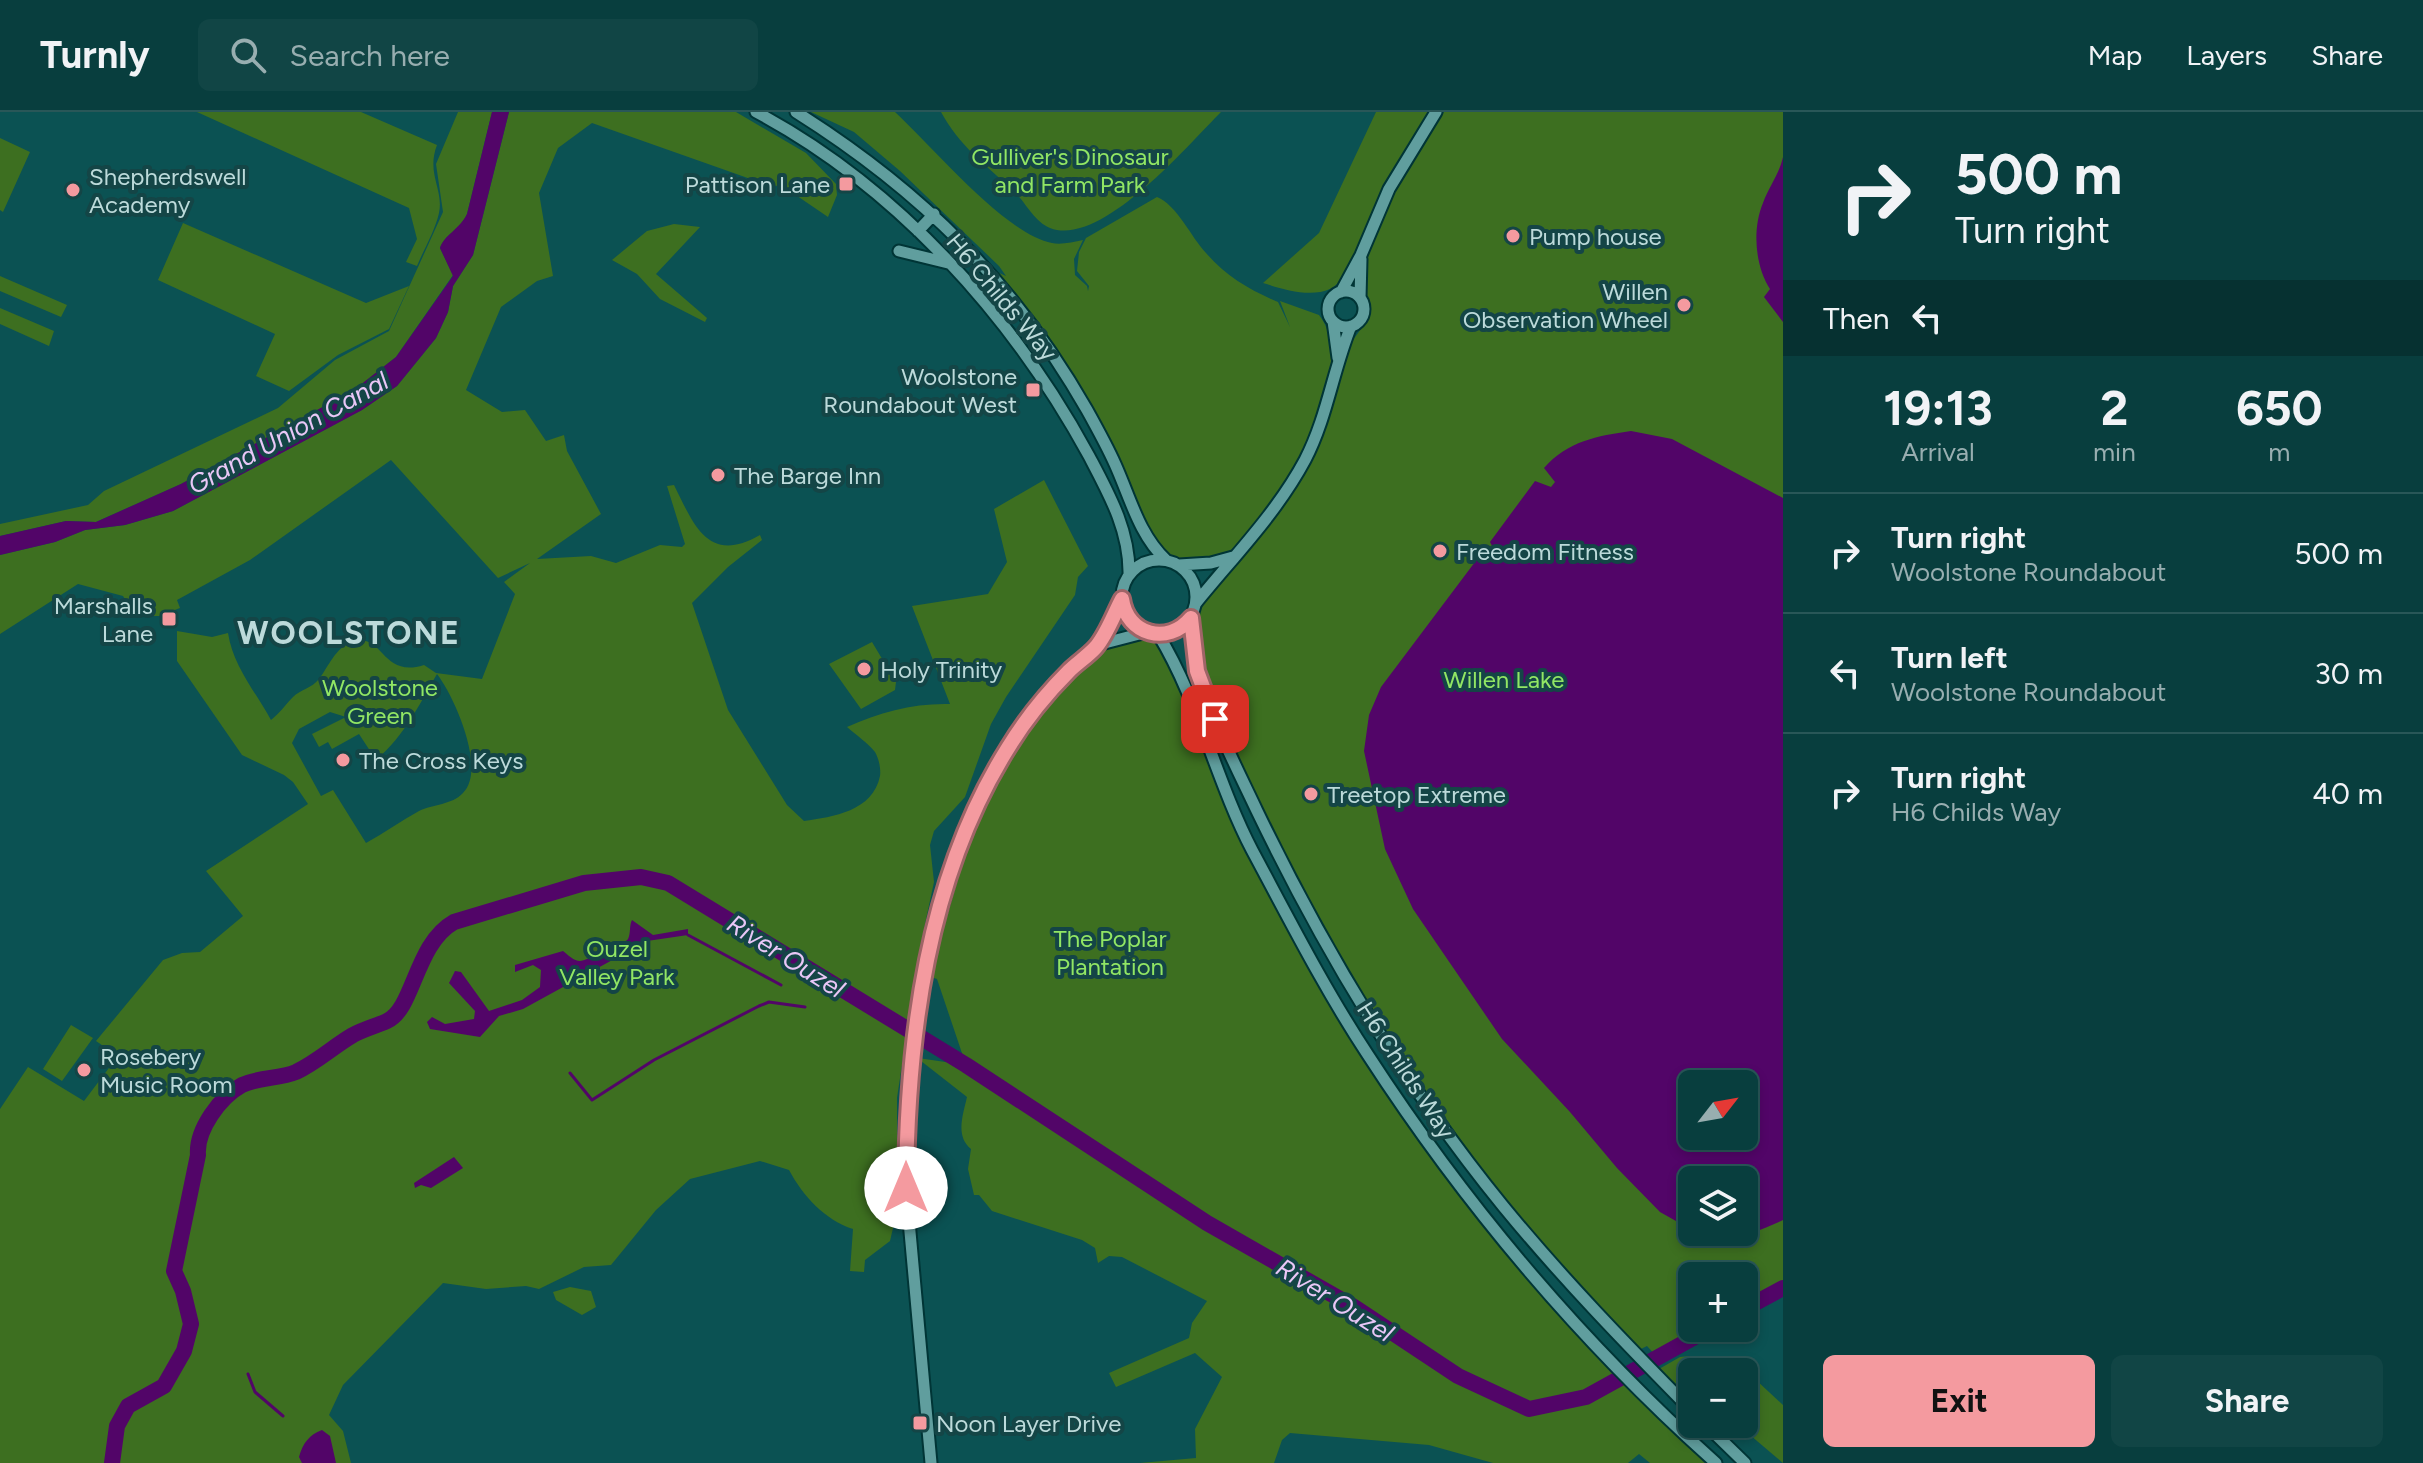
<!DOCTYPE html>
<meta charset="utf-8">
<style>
body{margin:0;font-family:Figtree,sans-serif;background:#114545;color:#f1f3f6;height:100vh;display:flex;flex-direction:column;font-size:30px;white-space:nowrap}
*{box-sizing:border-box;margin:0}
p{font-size:26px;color:#98aeb0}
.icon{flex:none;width:44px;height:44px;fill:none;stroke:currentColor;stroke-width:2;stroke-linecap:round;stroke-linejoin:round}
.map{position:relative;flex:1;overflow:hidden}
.drawer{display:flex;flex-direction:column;background:#083e3e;width:640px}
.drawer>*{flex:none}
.top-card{background:#083e3e;color:#f1f3f6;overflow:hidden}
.needle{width:52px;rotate:59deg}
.fabs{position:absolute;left:1678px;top:958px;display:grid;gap:16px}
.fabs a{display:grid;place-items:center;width:80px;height:80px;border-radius:12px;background:#083e3e;box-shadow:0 4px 12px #0003,0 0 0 2px #295758;font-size:40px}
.pin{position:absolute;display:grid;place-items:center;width:68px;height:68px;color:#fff;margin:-34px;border-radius:16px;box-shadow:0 4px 12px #0006}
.me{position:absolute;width:88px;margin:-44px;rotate:0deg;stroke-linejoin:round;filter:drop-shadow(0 0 6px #0008)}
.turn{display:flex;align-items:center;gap:28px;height:168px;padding:0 40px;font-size:36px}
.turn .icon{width:104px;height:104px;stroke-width:2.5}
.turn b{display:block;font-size:56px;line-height:68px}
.then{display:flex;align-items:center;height:76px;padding:0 40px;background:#0003;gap:16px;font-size:30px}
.eta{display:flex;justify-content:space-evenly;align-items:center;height:136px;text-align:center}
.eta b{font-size:48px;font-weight:700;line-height:56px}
.primary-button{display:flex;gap:16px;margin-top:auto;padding:16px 40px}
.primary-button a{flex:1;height:92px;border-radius:12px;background:#f49a9f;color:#111;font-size:32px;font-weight:700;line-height:92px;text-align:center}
.primary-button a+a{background:#114545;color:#f1f3f6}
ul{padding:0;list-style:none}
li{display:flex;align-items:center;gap:24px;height:120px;padding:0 40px;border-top:2px solid #295758}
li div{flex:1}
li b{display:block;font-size:30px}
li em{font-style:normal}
header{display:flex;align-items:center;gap:48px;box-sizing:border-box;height:112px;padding:0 40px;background:#083e3e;border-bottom:2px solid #295758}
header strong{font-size:38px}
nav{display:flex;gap:44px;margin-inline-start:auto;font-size:28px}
.search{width:560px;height:72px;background:#114545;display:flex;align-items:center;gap:20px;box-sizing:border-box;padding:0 28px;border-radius:12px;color:#98aeb0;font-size:30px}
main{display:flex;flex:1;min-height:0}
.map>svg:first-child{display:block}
.green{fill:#3d6f20;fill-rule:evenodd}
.water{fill:#520568;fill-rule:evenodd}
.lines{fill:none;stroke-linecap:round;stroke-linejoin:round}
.stream{stroke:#520568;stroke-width:3}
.river{stroke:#520568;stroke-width:16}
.tertiary-casing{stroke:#003536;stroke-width:15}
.tertiary{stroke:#609e9e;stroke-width:11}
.route-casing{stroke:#9f6467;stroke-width:20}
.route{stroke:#f49a9f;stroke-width:14}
.poi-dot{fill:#f49a9f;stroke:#144546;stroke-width:3}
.labels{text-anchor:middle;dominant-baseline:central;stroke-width:8;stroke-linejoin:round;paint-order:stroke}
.park-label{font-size:24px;fill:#91e664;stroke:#144546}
.poi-label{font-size:24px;fill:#bcdada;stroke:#144546;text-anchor:start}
.street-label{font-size:24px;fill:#bcdada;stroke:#144546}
.water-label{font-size:26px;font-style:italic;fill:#e9c7f7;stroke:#144546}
.district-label{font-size:32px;font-weight:bold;letter-spacing:2px;fill:#bcdada;stroke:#144546}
</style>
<header>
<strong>Turnly</strong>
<div class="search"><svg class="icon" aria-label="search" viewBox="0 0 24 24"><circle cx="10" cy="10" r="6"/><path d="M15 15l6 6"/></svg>Search here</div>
<nav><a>Map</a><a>Layers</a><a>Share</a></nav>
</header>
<main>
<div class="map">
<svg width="1783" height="1351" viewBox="0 0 1783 1351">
<rect width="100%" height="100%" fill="#0b5253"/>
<path class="green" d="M 197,0 L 361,0 L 437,33 C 426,62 444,77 439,101 C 435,119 424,137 417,154 L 406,150 L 417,127 L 409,96 Z
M 458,0 L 492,0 L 467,102 C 461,117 445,122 440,136 L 453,163 L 396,245 L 354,278 L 181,372 L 96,410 L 66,409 L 0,424 L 0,412 L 88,393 L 104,379 L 278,296 L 335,248 L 389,219 L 443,100 L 436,52 Z
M 509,0 L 736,0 L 806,41 L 836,72 L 837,83 L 828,105 L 784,75 L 765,72 L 592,11 L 558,36 L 539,81 L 553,164 L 537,169 L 501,195 L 466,278 L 502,300 L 525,298 L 546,329 L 564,323 L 567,339 L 601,402 L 537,447 L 591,444 L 616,451 L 660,433 L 682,435 L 685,432 L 667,374 L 674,373 C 694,413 708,453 760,423 L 762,428 L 728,455 L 692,491 L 728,598 L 787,693 L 804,709 C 833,705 873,699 880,664 C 881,657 879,647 875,640 C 868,631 856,623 847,615 C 880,600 914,591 950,592 L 912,494 L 988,482 L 1007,450 L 994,397 L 1044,368 L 1088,454 L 1078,465 L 1075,483 L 1006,585 L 991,612 L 965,685 L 934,719 L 930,733 L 934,770 L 919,840 L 897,986 L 897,1099 L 890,1129 L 865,1148 L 864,1160 L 850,1159 L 853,1117 C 825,1108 803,1084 789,1058 L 760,1049 L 690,1067 L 656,1098 L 611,1153 L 584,1155 L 539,1177 L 526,1174 L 486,1177 L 443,1171 L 343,1273 L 329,1303 L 343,1319 L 351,1351 L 0,1351 L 0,997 L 28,955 L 84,989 L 118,944 L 96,929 L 163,848 L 182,841 L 200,840 L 243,804 L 206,759 L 308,692 L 293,670 L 284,663 L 242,643 L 177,549 L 177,519 L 212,525 L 228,521 C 233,554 255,579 271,608 C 280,601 285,593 293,585 C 300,578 312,576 319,567 C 329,554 335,536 352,530 C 383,519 381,567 424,553 L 436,561 L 482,567 L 515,482 L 504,470 L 530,451 L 498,466 L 391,348 L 250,448 L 177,488 L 180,496 L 159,504 L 135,504 L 123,484 L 78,472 L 0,522 L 0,443 L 55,430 L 85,418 L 125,413 L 173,399 L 362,298 L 397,274 L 436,226 L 448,200 L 453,174 L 473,143 ZM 437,562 C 454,584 487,657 463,681 C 452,693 433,692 419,699 C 401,709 384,721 366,731 L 333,678 L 321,684 L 292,631 L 299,617 L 330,600 L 346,605 L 312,622 L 319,635 L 328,630 L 332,637 L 359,622 L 376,648 C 405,623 419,593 437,562 Z
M 811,0 L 895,0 C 931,33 1006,123 1052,131 C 1061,133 1073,130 1083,128 L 1074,147 L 1075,163 L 1087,174 L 1088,179 L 1089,174 L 1077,159 L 1079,140 L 1086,126 L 1157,85 C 1177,93 1191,125 1206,141 C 1227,165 1250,178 1278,190 L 1290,215 L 1280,189 L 1319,203 C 1362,257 1283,394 1239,432 C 1228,442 1214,445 1200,448 C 1189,451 1181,454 1170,449 L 1168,441 L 1149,419 L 1096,314 L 988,156 L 1006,164 L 999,154 L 900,59 L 854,20 Z
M 941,0 L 1221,0 C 1188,33 1101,136 1050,116 C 1034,110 1024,88 1012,77 C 984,52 959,33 941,0 Z
M 1376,0 L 1430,0 C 1413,26 1395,52 1382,80 C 1369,106 1357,163 1330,177 C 1310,186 1282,177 1263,171 L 1319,121 Z
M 1444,0 L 1783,0 L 1783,1176 L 1744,1198 L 1744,1164 L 1692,1164 L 1692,1216 L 1711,1216 L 1658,1246 L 1647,1234 L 1633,1241 L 1503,1093 L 1411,970 L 1271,727 L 1197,559 L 1191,506 L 1196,491 L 1213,480 L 1270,412 L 1310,350 L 1326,315 L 1345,247 L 1353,228 L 1368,207 L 1365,153 L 1375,121 L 1401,65 ZM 1692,972 L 1744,972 L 1744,1024 L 1692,1024 ZM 1692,1068 L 1744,1068 L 1744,1120 L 1692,1120 Z
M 0,26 L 30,40 L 3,100 L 0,98 Z
M 183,111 L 366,191 L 409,174 L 389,217 L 338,243 L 289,279 L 256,264 L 275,222 L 158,168 Z
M 674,112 L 700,115 L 656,162 L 707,206 L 705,210 L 660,187 L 637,162 L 612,148 L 647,119 Z
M 0,164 L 67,193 L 61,205 L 0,179 Z
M 0,196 L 54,219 L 49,234 L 0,212 Z
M 1147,520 L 1158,522 L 1247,728 L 1394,983 L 1585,1224 L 1716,1351 L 1650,1351 L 1639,1342 L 1628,1351 L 1493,1351 L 1429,1333 L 1290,1321 L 1282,1328 L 1274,1351 L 1140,1351 L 1196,1346 L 1195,1317 L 1222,1265 L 1195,1241 L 1116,1275 L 1109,1261 L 1189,1226 L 1192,1211 L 1207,1189 L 1122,1145 L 1109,1144 L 1098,1151 L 1095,1136 L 1082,1128 L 992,1099 L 979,1083 L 974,1083 L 968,1057 L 971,1037 C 955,1024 963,1003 967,985 L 921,949 L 911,945 L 966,953 L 937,867 L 931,865 L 933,857 L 928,843 L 961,730 L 1010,633 L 1097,533 Z
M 872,530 L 896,570 L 895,578 L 861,597 L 829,552 Z
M 71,913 L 93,926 L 62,969 L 43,957 Z
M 570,1175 L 591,1179 L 596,1195 L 582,1203 L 556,1188 L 553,1180 Z
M 1690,1244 L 1710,1250 L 1725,1260 L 1692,1260 L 1692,1286 L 1659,1257 L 1680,1245 Z
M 1741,1254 L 1783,1293 L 1783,1351 L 1737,1312 L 1744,1312 L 1744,1260 L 1734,1260 Z"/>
<path class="water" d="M 492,0 L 509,0 L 473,143 L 453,174 L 448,200 L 436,226 L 397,274 L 362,298 L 173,399 L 125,413 L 85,418 L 55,430 L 0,443 L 0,424 L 66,409 L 96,410 L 181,372 L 354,278 L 396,245 L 453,164 L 440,136 C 444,123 459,118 467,102 Z
M 1783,45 L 1783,210 L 1764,185 L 1770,177 C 1755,154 1752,117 1763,91 C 1769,74 1779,63 1783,45 Z
M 1631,319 L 1672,327 L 1783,386 L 1783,1108 C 1755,1121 1727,1132 1696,1120 L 1744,1120 L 1744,1068 L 1692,1068 L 1692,1118 L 1660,1100 L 1617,1056 L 1570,1000 L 1502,927 L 1413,797 L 1385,737 L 1364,639 L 1369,603 L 1381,575 L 1481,442 L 1493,448 L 1497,443 L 1490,430 L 1535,369 L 1551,375 L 1555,370 L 1544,356 C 1568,329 1597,324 1631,319 ZM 1692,972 L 1744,972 L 1744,1024 L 1692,1024 Z
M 632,808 L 653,823 L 688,817 L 688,823 L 647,829 L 523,897 L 499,904 L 480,925 L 430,917 L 427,910 L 432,905 L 445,912 L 474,907 L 475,899 L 449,871 L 455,859 L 461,860 L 489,899 L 522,888 L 540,875 L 541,858 L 533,853 L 515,860 L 515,853 L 563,839 C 568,843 574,849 580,849 C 586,849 626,831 628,827 C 631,821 629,814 632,808 Z
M 454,1045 L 463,1056 L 431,1076 L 421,1073 L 415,1076 L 414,1071 Z
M 322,1318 L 330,1324 L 336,1351 L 302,1351 L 299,1345 C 303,1331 309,1323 322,1318 Z"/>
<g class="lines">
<path class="stream" d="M 688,823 L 781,873
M 570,961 L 592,988 L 654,948 L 759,894 L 769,890 L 805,895
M 248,1262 L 255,1280 L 283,1304"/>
<path class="river" d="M 1744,1197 L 1783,1176
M 112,1351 L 117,1314 L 128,1294 L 164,1274 L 184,1239 L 191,1212 L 183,1179 L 174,1159 L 198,1043 C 196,1018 220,985 242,973 C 259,965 280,967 296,960 C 317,950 334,934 353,923 C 364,917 376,914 387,909 C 414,897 415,832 454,810 L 584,771 L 641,765 L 668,771 L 966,953 L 1207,1111 L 1354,1195 L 1458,1264 L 1529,1297 L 1586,1285 L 1711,1216"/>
<defs>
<path id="tertiary" d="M 756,0 C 897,75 1013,204 1089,344 C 1109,382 1130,419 1129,463
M 796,0 C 920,78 1014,170 1087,298 C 1097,316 1107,334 1115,352 C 1130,385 1139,423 1166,448
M 918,119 L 934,102
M 899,139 L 948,151
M1328 197a18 18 0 1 1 36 0a18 18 0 1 1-36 0Z
M 1341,180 L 1361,143 L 1389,77 L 1436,0
M 1360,186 L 1361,147
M 1333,209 L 1338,246
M1122 485a37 37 0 1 1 74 0a37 37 0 1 1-74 0Z
M 1179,453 L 1211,451 L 1233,445
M 1196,491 C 1234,444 1276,402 1305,348 C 1327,306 1333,258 1351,214
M 1191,506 C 1193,575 1228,637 1257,699 C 1324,838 1406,975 1503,1094 C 1562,1166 1627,1233 1692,1299
M 1158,522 C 1199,589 1216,669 1252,738 C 1289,807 1325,878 1368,943 C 1466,1094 1582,1231 1716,1351
M 1097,533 L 1147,520
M 1705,1312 L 1745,1351
M 931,1351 L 906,1076 L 907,989 L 928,843 L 961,730 L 986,672 L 1041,589 L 1097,533 L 1122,487"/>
</defs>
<use href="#tertiary" class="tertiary-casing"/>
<use href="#tertiary" class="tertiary"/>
</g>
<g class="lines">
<defs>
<path id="route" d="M 906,1076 C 907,926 927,765 1008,636 C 1025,608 1046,582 1069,559 C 1077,551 1088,544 1096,535 C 1107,522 1114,502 1122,487 C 1127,523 1168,534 1191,506 L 1197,559 L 1215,607"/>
</defs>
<use href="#route" class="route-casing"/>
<use href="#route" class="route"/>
</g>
<g class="poi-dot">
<rect x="838" y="64" width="16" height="16" rx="4"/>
<circle cx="73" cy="78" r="8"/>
<circle cx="1513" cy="124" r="8"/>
<circle cx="1684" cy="193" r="8"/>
<rect x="1025" y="270" width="16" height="16" rx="4"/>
<circle cx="718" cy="363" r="8"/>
<circle cx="1440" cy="439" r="8"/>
<rect x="161" y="499" width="16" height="16" rx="4"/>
<circle cx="864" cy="557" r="8"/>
<circle cx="343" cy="648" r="8"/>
<circle cx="1311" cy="682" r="8"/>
<circle cx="84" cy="958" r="8"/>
<rect x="912" y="1303" width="16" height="16" rx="4"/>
</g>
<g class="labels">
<g class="park-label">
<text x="1070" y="44">Gulliver's Dinosaur<tspan x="1070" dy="28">and Farm Park</tspan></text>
<text x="1504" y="567">Willen Lake</text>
<text x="380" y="575">Woolstone<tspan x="380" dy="28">Green</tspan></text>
<text x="1110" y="826">The Poplar<tspan x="1110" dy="28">Plantation</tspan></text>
<text x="617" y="836">Ouzel<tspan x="617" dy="28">Valley Park</tspan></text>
</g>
<g class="poi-label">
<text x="89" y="64">Shepherdswell<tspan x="89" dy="28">Academy</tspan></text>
<text x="830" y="72" text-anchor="end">Pattison Lane</text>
<text x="1529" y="124">Pump house</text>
<text x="1668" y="179" text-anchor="end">Willen<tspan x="1668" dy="28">Observation Wheel</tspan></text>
<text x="1017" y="264" text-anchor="end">Woolstone<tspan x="1017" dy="28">Roundabout West</tspan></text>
<text x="734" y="363">The Barge Inn</text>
<text x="1456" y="439">Freedom Fitness</text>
<text x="153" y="493" text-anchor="end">Marshalls<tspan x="153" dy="28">Lane</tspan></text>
<text x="880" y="557">Holy Trinity</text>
<text x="359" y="648">The Cross Keys</text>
<text x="1327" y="682">Treetop Extreme</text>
<text x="100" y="944">Rosebery<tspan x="100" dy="28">Music Room</tspan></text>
<text x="936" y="1311">Noon Layer Drive</text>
</g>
<g class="street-label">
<text transform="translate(1002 185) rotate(50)">H6 Childs Way</text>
<text transform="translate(1406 958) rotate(57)">H6 Childs Way</text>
</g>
<g class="water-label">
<text transform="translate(288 321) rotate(-29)">Grand Union Canal</text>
<text transform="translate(786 844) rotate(32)">River Ouzel</text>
<text transform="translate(1335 1188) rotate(32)">River Ouzel</text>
</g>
<g class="district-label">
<text x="349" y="521">WOOLSTONE</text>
</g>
</g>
</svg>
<div class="fabs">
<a><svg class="needle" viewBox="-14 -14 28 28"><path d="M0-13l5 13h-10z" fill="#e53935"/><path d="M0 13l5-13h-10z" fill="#98aeb0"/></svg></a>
<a><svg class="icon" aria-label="layers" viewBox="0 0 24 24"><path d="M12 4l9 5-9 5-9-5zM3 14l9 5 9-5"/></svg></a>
<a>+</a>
<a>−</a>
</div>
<div class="pin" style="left:1215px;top:607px;background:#d93025"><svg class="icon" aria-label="arrive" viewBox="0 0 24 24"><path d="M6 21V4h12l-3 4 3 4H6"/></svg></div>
<svg class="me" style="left:906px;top:1076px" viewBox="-20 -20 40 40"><circle r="19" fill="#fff"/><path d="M0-13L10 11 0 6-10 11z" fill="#f49a9f"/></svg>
</div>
<section class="drawer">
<div class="top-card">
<div class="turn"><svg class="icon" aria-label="right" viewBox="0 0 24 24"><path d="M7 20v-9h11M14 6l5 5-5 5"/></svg><div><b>500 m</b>Turn right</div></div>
<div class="then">Then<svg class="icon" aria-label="left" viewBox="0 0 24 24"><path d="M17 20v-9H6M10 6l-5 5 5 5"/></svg></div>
</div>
<div class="eta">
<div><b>19:13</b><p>Arrival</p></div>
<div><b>2</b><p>min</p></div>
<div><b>650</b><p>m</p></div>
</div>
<ul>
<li><svg class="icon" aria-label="right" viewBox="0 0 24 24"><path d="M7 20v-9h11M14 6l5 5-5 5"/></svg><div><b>Turn right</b><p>Woolstone Roundabout</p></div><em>500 m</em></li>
<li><svg class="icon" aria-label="left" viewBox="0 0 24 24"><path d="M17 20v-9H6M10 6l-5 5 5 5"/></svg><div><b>Turn left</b><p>Woolstone Roundabout</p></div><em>30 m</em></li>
<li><svg class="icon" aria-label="right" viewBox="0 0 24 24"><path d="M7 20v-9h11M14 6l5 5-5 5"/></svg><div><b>Turn right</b><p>H6 Childs Way</p></div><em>40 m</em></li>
</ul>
<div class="primary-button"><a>Exit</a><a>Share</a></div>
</section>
</main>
